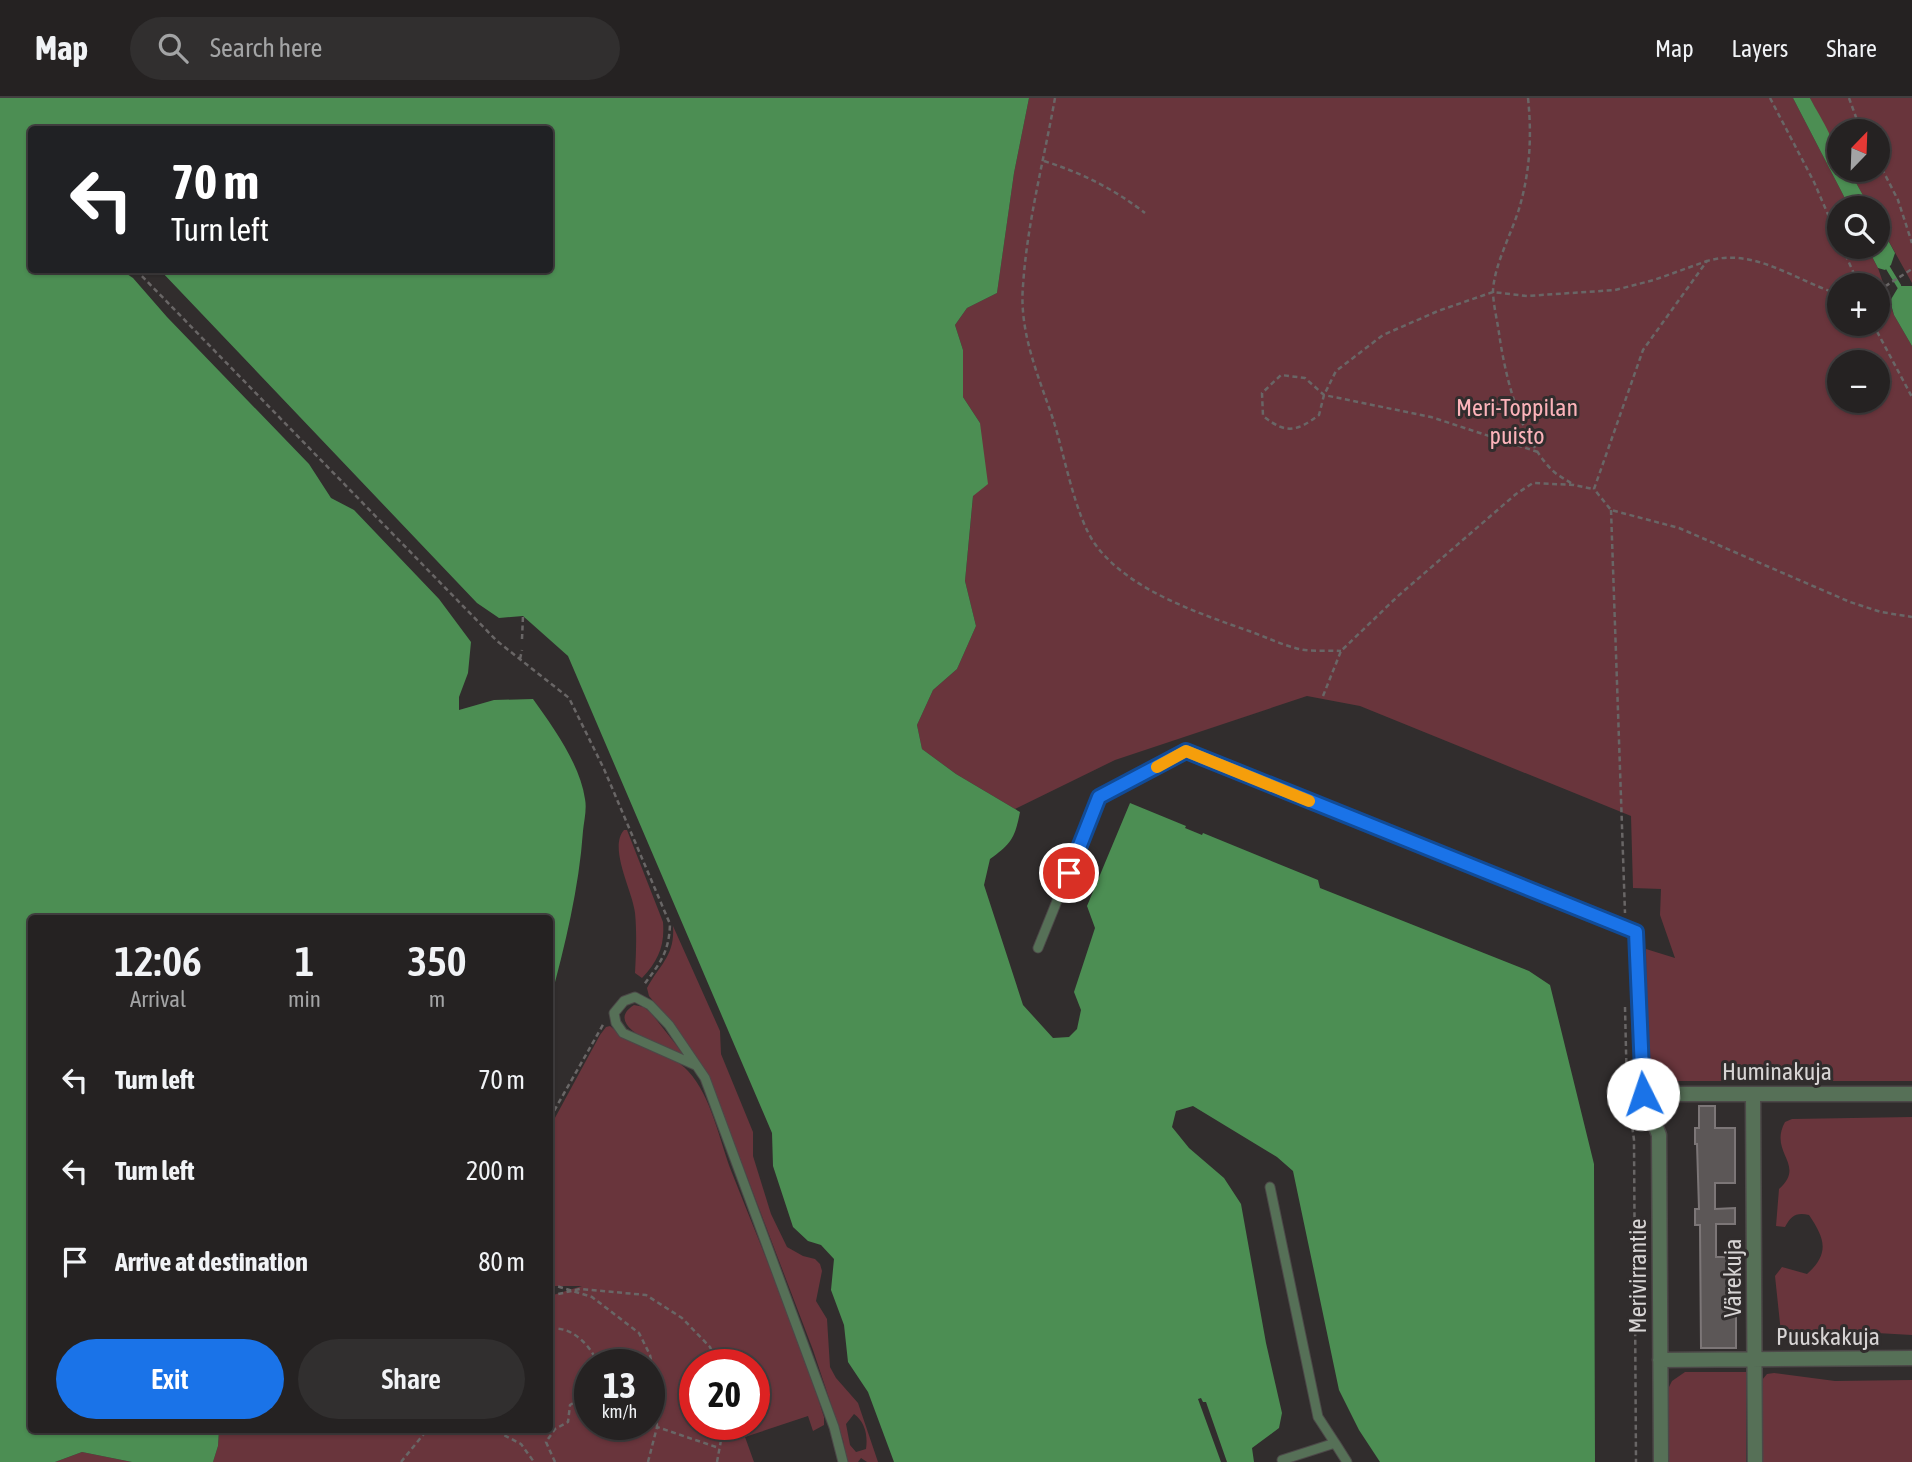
<!DOCTYPE html>
<meta charset="utf-8">
<style>
body{margin:0;font-family:"Asap Condensed",sans-serif;background:#312f2f;color:#f1f3f6;height:100vh;display:flex;flex-direction:column;font-size:26px;white-space:nowrap}
*{box-sizing:border-box;margin:0}
p{font-size:23px;color:#a3a4a5}
.icon{flex:none;width:38px;height:38px;fill:none;stroke:currentColor;stroke-width:2;stroke-linecap:round;stroke-linejoin:round}
.map{position:relative;flex:1;overflow:hidden}
.panel{position:absolute;left:28px;top:817px;width:525px;height:518px;display:flex;flex-direction:column;background:#252222;border-radius:7px;box-shadow:0 2px 5px #0004,0 0 0 2px #423f40}
.panel>*{flex:none}
.banner{position:absolute;left:28px;top:28px;width:525px;height:147px;border-radius:7px;box-shadow:0 2px 5px #0004,0 0 0 2px #423f40;background:#202124;color:#fff;overflow:hidden}
.needle{width:46px;rotate:23deg}
.buttons{position:absolute;left:1827px;top:21px;display:grid;gap:14px}
.buttons a{display:grid;place-items:center;width:63px;height:63px;border-radius:50%;background:#252222;box-shadow:0 2px 5px #0004,0 0 0 2px #423f40;font-size:35px}
.speed{position:absolute;left:574px;top:1251px;display:flex;gap:14px;font-size:35px;font-weight:700;text-align:center}
.speed>*{display:grid;place-content:center;width:91px;height:91px;border-radius:50%;background:#252222;box-shadow:0 2px 5px #0004,0 0 0 2px #423f40;line-height:1}
.speed small{font-size:18px;font-weight:400}
.speed .limit{border:10px solid #d22;background:#fff;color:#111}
.pin{position:absolute;display:grid;place-items:center;width:60px;height:60px;color:#fff;margin:-30px;border:4px solid #fff;border-radius:50%;box-shadow:0 2px 7px #0007}
.me{position:absolute;width:77px;margin:-38px;rotate:356deg;stroke-linejoin:round;filter:drop-shadow(0 0 5px #0008)}
.turn{display:flex;align-items:center;gap:24px;height:147px;padding:0 28px;font-size:32px}
.turn .icon{width:91px;height:91px;stroke-width:2.5}
.turn b{display:block;font-size:49px;line-height:60px}
.eta{display:flex;justify-content:space-evenly;align-items:center;height:119px;text-align:center}
.eta b{font-size:42px;font-weight:600;line-height:49px}
.action{display:flex;gap:14px;margin-top:auto;padding:14px 28px}
.action a{flex:1;height:80px;border-radius:42px;background:#1a73e8;color:#fff;font-size:28px;font-weight:600;line-height:80px;text-align:center}
.action a+a{background:#312f2f;color:#f1f3f6}
ul{padding:0;list-style:none}
li{display:flex;align-items:center;gap:21px;height:91px;padding:0 28px}
li div{flex:1}
li b{display:block;font-size:26px}
li em{font-style:normal}
header{display:flex;align-items:center;gap:42px;box-sizing:border-box;height:98px;padding:0 35px;background:#252222;border-bottom:2px solid #423f40}
header strong{font-size:33px}
nav{display:flex;gap:38px;margin-inline-start:auto;font-size:24px}
.search{width:490px;height:63px;background:#312f2f;display:flex;align-items:center;gap:18px;box-sizing:border-box;padding:0 24px;border-radius:38px;color:#a3a4a5;font-size:26px}
.map>svg:first-child{display:block}
.green{fill:#69353c;fill-rule:evenodd}
.water{fill:#4c8e53}
.pier{fill:#312d2d}
.lines{fill:none;stroke-linecap:round;stroke-linejoin:round}
.stream{stroke:#4c8e53;stroke-width:4.5}
.building{fill:#5c5757;stroke:#7c7677;stroke-width:2}
.service-casing{stroke:#4c4848;stroke-width:11}
.minor-casing{stroke:#4c4848;stroke-width:17}
.path{stroke:#696666;stroke-width:2.5;stroke-dasharray:5 3.5;stroke-linecap:butt}
.service{stroke:#567057;stroke-width:9}
.minor{stroke:#567057;stroke-width:14}
.route-casing{stroke:#114b97;stroke-width:18}
.route{stroke:#1a73e8;stroke-width:12}
.slow{stroke:#f59e0b;stroke-width:12}
.labels{text-anchor:middle;dominant-baseline:central;stroke-width:6;stroke-linejoin:round;paint-order:stroke}
.park-label{font-size:24px;fill:#fcb3ba;stroke:#312d2d}
.street-label{font-size:24px;fill:#d7d4d4;stroke:#312d2d}
</style>
<header>
<strong>Map</strong>
<div class="search"><svg class="icon" aria-label="search" viewBox="0 0 24 24"><circle cx="10" cy="10" r="6"/><path d="M15 15l6 6"/></svg>Search here</div>
<nav><a>Map</a><a>Layers</a><a>Share</a></nav>
</header>
<div class="map">
<svg width="1912" height="1364" viewBox="0 0 1912 1364">
<rect width="100%" height="100%" fill="#312d2d"/>
<path class="green" d="M 1029,0 L 1793,0 L 1850,110 L 1839,110 L 1839,149 L 1867,149 L 1878,170 L 1894,217 L 1912,248 L 1912,983 L 1660,983 L 1647,979 L 1646,851 L 1675,860 L 1660,817 L 1661,791 L 1633,790 L 1631,718 L 1360,608 L 1307,598 L 1115,662 L 1015,711 L 956,676 L 922,651 L 917,627 L 933,592 L 957,571 L 976,528 L 965,483 L 980,325 L 963,299 L 963,252 L 955,227 L 967,210 L 997,195 L 1014,75 ZM 1839,187 L 1878,187 L 1878,226 L 1839,226 ZM 1839,264 L 1878,264 L 1878,303 L 1839,303 Z
M 1810,0 L 1912,0 L 1912,185 L 1878,124 L 1878,110 L 1870,110 L 1849,72 L 1878,72 L 1878,33 L 1839,33 L 1839,58 Z
M 624,732 L 627,732 L 663,824 C 665,848 658,863 642,880 L 635,875 C 636,856 637,835 635,815 C 633,794 608,750 624,732 Z
M 673,828 L 720,933 L 721,956 L 753,1034 L 753,1058 L 771,1116 L 787,1149 L 803,1158 L 815,1161 L 820,1166 L 822,1173 L 816,1203 L 827,1221 L 830,1269 L 836,1280 L 858,1305 L 878,1364 L 867,1364 L 861,1360 L 858,1364 L 847,1364 L 843,1342 L 813,1252 L 717,1000 L 673,926 L 649,898 L 647,890 C 660,866 675,858 673,828 ZM 854,1316 C 865,1324 868,1337 866,1351 L 856,1354 L 850,1347 L 846,1326 Z
M 634,907 L 644,909 L 651,915 L 685,958 C 671,952 599,929 634,907 Z
M 610,928 C 634,950 668,951 688,973 C 712,999 719,1042 732,1075 C 764,1156 798,1236 824,1319 L 824,1327 L 813,1333 L 808,1318 L 745,1339 L 754,1364 L 213,1364 L 218,1348 L 219,1332 L 550,1332 L 550,1198 L 582,1188 L 550,1188 L 550,1029 L 600,937 L 606,929 ZM 590,1267 L 649,1267 L 649,1326 L 590,1326 ZM 695,1267 L 754,1267 L 754,1326 L 695,1326 Z
M 1912,1019 L 1912,1237 L 1859,1234 L 1794,1243 L 1787,1241 L 1781,1235 L 1775,1178 L 1782,1169 L 1807,1176 C 1830,1155 1825,1141 1809,1117 C 1796,1114 1791,1118 1785,1129 L 1776,1128 L 1779,1091 C 1807,1066 1768,1055 1785,1024 L 1792,1021 Z
M 1685,1274 L 1746,1274 L 1746,1364 L 1668,1364 L 1668,1291 L 1672,1283 Z
M 1774,1275 L 1835,1283 L 1912,1282 L 1912,1364 L 1762,1364 L 1762,1282 L 1767,1276 Z
M 82,1354 L 132,1364 L 55,1364 Z"/>
<path class="water" d="M 0,0 L 1029,0 L 1014,75 L 997,195 L 967,210 L 955,227 L 963,252 L 963,299 L 980,325 L 988,386 L 973,398 L 965,483 L 976,528 L 957,571 L 933,592 L 917,627 L 922,651 L 956,676 L 1020,714 C 1015,740 1011,746 990,761 L 984,787 L 1023,907 L 1053,940 L 1069,939 L 1077,931 L 1081,912 L 1074,894 L 1095,830 L 1087,808 L 1130,705 L 1186,728 L 1185,730 L 1202,737 L 1203,735 L 1318,782 L 1320,790 L 1529,873 L 1550,887 L 1594,1066 L 1595,1364 L 1380,1364 L 1359,1332 L 1339,1292 L 1293,1073 L 1277,1059 L 1193,1008 L 1176,1013 L 1172,1029 L 1189,1050 L 1224,1080 L 1241,1106 L 1266,1245 L 1282,1315 L 1279,1330 L 1252,1350 L 1254,1364 L 894,1364 L 868,1294 L 848,1264 L 844,1227 L 831,1192 L 834,1161 L 821,1147 L 808,1143 L 793,1129 L 773,1068 L 772,1035 L 568,558 L 523,518 L 499,520 L 477,505 L 160,172 L 550,172 L 550,32 L 32,32 L 32,172 L 121,172 L 133,180 L 167,219 L 309,366 L 331,400 L 354,412 L 439,501 L 471,544 L 468,575 L 459,599 L 459,612 L 494,602 L 533,601 C 553,629 580,666 585,701 C 587,711 584,723 583,733 C 579,790 565,848 550,903 L 550,821 L 32,821 L 32,1332 L 219,1332 L 218,1348 L 213,1364 L 132,1364 L 82,1354 L 55,1364 L 0,1364 Z
M 1793,0 L 1810,0 C 1822,23 1839,46 1839,72 L 1849,72 L 1870,110 L 1850,110 Z
M 1878,124 L 1895,155 L 1891,167 L 1885,172 L 1878,170 L 1867,149 L 1878,149 Z
M 1899,188 L 1912,188 L 1912,248 L 1894,217 L 1890,203 Z"/>
<path class="pier" d="M 1201,1300 L 1203,1304 L 1206,1304 L 1227,1364 L 1221,1364 L 1198,1301 Z"/>
<g class="lines">
<path class="stream" d="M 1885,165 L 1899,188"/>
</g>
<path class="building" d="M 1699,1008 L 1715,1008 L 1715,1030 L 1735,1030 L 1735,1085 L 1715,1085 L 1715,1111 L 1735,1110 L 1735,1126 L 1716,1126 L 1716,1159 L 1736,1159 L 1736,1250 L 1701,1250 L 1700,1127 L 1695,1127 L 1695,1111 L 1699,1111 L 1697,1046 L 1695,1046 L 1695,1030 L 1699,1030 Z"/>
<g class="lines">
<defs>
<path id="service" d="M 1038,850 L 1099,699 L 1187,653 L 1636,834 L 1643,996
M 695,967 L 623,935 L 616,925 L 614,915 L 624,903 L 635,899 L 650,907 L 669,927 L 705,980 L 834,1329 L 843,1364
M 1270,1089 L 1318,1319 L 1335,1345
M 1282,1362 L 1335,1345 L 1347,1364"/>
<path id="minor" d="M 1753,996 L 1755,1364
M 1660,1262 L 1912,1260
M 1661,1364 L 1659,1037 L 1643,996 L 1912,996"/>
</defs>
<use href="#service" class="service-casing"/>
<use href="#minor" class="minor-casing"/>
<path class="path" d="M 1055,0 C 1044,62 1027,125 1023,188 C 1019,234 1038,277 1053,321 C 1064,355 1075,418 1095,446 C 1128,492 1198,515 1249,533 C 1266,539 1282,547 1299,551 C 1312,554 1328,552 1341,553
M 1528,0 C 1532,38 1530,74 1519,111 C 1511,137 1495,165 1493,192 C 1493,206 1497,221 1499,235 C 1505,278 1520,340 1552,372 C 1558,378 1567,382 1574,387
M 1770,0 L 1814,84 L 1839,142
M 1849,0 L 1861,33
M 1044,63 C 1082,75 1114,91 1145,115
M 1878,63 L 1898,102 L 1912,145
M 1842,149 L 1859,187
M 136,172 L 497,543 L 569,600 L 604,671 L 670,826 C 669,855 660,865 643,888
M 1878,193 L 1912,171
M 1839,196 C 1795,183 1755,149 1707,163 L 1643,252 L 1594,391 L 1611,412 L 1679,430 L 1850,504 L 1881,514 L 1912,519
M 1873,226 L 1912,299
M 1538,354 L 1431,319 L 1324,297 L 1305,280 L 1281,277 L 1262,295 L 1263,318 C 1286,336 1296,334 1319,317 L 1324,297 L 1336,273 L 1383,237 L 1438,213 L 1493,194 L 1527,198 L 1615,192 L 1654,182 L 1707,163
M 1611,412 L 1625,815
M 522,541 L 523,518
M 520,561 L 522,552
M 1323,598 L 1341,553 L 1398,498 L 1516,396 L 1533,385 L 1574,387 L 1593,391
M 1625,909 L 1627,994
M 1629,1004 L 1634,1042 L 1636,1364
M 550,1020 L 604,925
M 550,1186 L 592,1199 L 639,1235 L 650,1257 L 655,1281 L 657,1329
M 550,1198 L 580,1191 L 646,1197 L 682,1220 L 710,1249 L 718,1267
M 550,1231 C 571,1227 592,1248 598,1267
M 498,1332 L 500,1335 L 521,1346 L 534,1364
M 401,1364 L 427,1332
M 555,1364 L 546,1344 L 555,1331 L 568,1324 L 570,1307 L 590,1295
M 648,1364 L 657,1329 L 719,1350
M 717,1364 L 724,1326"/>
<use href="#service" class="service"/>
<use href="#minor" class="minor"/>
</g>
<g class="lines">
<defs>
<path id="route" d="M 1069,775 L 1099,699 L 1186,653 L 1636,834 L 1643,996"/>
</defs>
<use href="#route" class="route-casing"/>
<use href="#route" class="route"/>
<path class="slow" d="M 1157,669 L 1186,653 L 1309,703"/>
</g>
<g class="labels">
<g class="park-label">
<text x="1517" y="309">Meri-Toppilan<tspan x="1517" dy="28">puisto</tspan></text>
</g>
<g class="street-label">
<text x="1777" y="973">Huminakuja</text>
<text transform="translate(1637 1178) rotate(-90)">Merivirrantie</text>
<text transform="translate(1732 1180) rotate(-90)">Värekuja</text>
<text x="1828" y="1238">Puuskakuja</text>
</g>
</g>
</svg>
<div class="buttons">
<a><svg class="needle" viewBox="-14 -14 28 28"><path d="M0-13l5 13h-10z" fill="#e53935"/><path d="M0 13l5-13h-10z" fill="#a3a4a5"/></svg></a>
<a><svg class="icon" aria-label="search" viewBox="0 0 24 24"><circle cx="10" cy="10" r="6"/><path d="M15 15l6 6"/></svg></a>
<a>+</a>
<a>−</a>
</div>
<div class="speed"><div>13<small>km/h</small></div><div class="limit">20</div></div>
<div class="pin" style="left:1069px;top:775px;background:#d93025"><svg class="icon" aria-label="arrive" viewBox="0 0 24 24"><path d="M6 21V4h12l-3 4 3 4H6"/></svg></div>
<svg class="me" style="left:1643px;top:996px" viewBox="-20 -20 40 40"><circle r="19" fill="#fff"/><path d="M0-13L10 11 0 6-10 11z" fill="#1a73e8"/></svg>
<div class="banner">
<div class="turn"><svg class="icon" aria-label="left" viewBox="0 0 24 24"><path d="M17 20v-9H6M10 6l-5 5 5 5"/></svg><div><b>70 m</b>Turn left</div></div>
</div>
<section class="panel">
<div class="eta">
<div><b>12:06</b><p>Arrival</p></div>
<div><b>1</b><p>min</p></div>
<div><b>350</b><p>m</p></div>
</div>
<ul>
<li><svg class="icon" aria-label="left" viewBox="0 0 24 24"><path d="M17 20v-9H6M10 6l-5 5 5 5"/></svg><div><b>Turn left</b></div><em>70 m</em></li>
<li><svg class="icon" aria-label="left" viewBox="0 0 24 24"><path d="M17 20v-9H6M10 6l-5 5 5 5"/></svg><div><b>Turn left</b></div><em>200 m</em></li>
<li><svg class="icon" aria-label="arrive" viewBox="0 0 24 24"><path d="M6 21V4h12l-3 4 3 4H6"/></svg><div><b>Arrive at destination</b></div><em>80 m</em></li>
</ul>
<div class="action"><a>Exit</a><a>Share</a></div>
</section>
</div>
